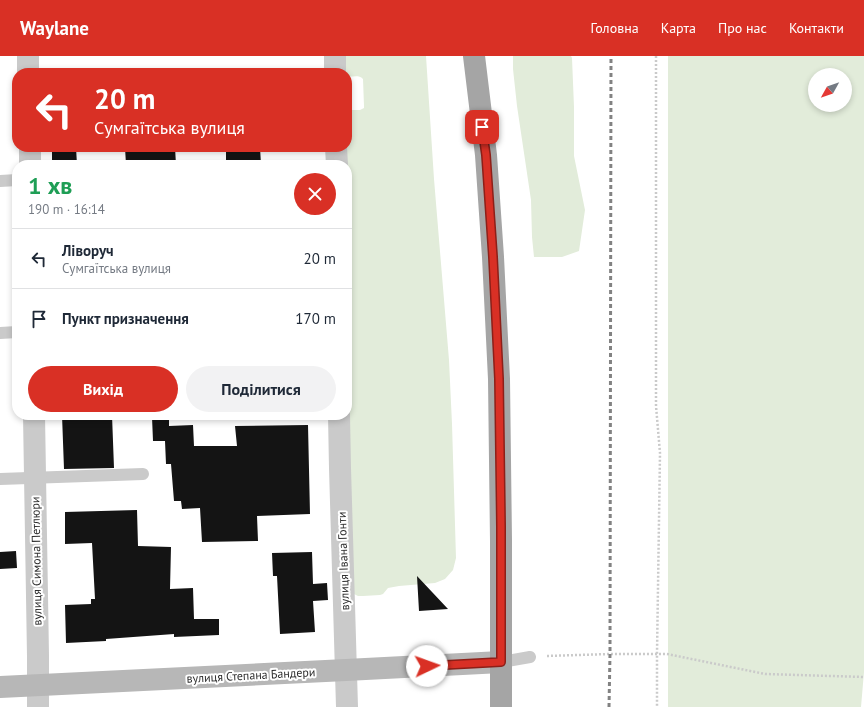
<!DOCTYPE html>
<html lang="uk">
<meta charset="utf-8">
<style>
body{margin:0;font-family:"PT Sans",sans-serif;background:#f2f2f3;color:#1f2937;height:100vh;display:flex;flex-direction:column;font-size:15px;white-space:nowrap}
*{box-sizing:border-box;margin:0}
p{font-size:13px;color:#747a83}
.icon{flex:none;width:22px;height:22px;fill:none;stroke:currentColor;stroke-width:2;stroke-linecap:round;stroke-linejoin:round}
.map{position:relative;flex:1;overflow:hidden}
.side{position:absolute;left:12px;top:104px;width:340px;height:260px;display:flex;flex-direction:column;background:#fff;border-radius:16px;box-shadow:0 2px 6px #0003}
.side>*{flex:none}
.hud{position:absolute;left:12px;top:12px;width:340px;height:84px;border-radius:16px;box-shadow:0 2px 6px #0003;background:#d93025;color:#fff;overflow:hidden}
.needle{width:26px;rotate:230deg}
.fabs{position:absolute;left:808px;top:12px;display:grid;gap:8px}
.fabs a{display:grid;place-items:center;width:44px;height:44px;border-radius:50%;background:#fff;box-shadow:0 2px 6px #0003;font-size:20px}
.pin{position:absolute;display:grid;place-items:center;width:34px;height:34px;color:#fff;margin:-17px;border-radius:8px;box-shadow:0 2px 6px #0006}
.me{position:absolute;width:44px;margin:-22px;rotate:87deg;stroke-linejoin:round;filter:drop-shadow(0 0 3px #0008)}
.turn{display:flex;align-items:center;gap:14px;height:84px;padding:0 16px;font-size:18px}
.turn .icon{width:52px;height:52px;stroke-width:2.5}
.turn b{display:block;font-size:28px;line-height:34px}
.round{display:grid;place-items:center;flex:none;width:42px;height:42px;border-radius:21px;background:#f2f2f3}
.summary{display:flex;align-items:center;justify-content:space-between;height:68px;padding:0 16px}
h1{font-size:24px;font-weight:700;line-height:30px;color:#1e9e55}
.primary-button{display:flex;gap:8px;margin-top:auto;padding:8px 16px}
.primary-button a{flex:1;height:46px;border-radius:24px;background:#d93025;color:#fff;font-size:16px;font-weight:700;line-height:46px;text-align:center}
.primary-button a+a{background:#f2f2f3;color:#1f2937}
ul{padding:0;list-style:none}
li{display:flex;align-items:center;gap:12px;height:60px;padding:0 16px;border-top:1px solid #e0e1e3}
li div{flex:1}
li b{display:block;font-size:15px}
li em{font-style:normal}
header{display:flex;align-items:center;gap:24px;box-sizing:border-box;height:56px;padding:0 20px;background:#d93025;color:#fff}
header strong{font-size:19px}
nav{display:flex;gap:22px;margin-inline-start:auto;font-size:14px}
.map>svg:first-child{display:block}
.green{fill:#e2ecda;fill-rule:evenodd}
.building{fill:#141414}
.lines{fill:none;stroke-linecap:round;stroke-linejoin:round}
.path{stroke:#cacaca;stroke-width:2.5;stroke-dasharray:2 2;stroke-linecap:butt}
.lane{stroke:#cacaca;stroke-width:12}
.street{stroke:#cacaca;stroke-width:22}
.secondary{stroke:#b7b7b7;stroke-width:22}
.primary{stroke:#a5a5a5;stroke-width:22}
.rail{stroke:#828282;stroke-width:3;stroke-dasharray:4 3;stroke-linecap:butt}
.route-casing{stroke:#8d1f18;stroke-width:10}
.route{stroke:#d93025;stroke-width:7}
.labels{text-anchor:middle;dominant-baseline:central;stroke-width:4;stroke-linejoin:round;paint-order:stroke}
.street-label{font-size:12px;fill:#2d2d2d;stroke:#fff}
</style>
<header>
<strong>Waylane</strong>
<nav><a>Головна</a><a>Карта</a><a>Про нас</a><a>Контакти</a></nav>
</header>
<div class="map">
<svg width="864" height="651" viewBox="0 0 864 651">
<rect width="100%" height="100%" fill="#fff"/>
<path class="green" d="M 342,0 L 426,0 L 434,123 L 449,304 L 452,368 L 456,502 L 453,514 L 445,523 L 435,527 L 399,530 L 388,532 L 383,538 L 380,539 L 363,540 L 358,540 L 354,538 L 347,359 L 347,54 L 360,54 L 364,52 L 364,50 L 363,23 C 358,18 352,22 347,20 L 347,17 L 344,17 Z
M 513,0 L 571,0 L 572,2 L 574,51 L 574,100 L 585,154 L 579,195 L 562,201 L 534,201 L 532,181 L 531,144 L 517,50 L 513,13 Z
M 668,0 L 864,0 L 864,616 L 861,651 L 668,651 ZM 815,19 L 845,19 L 845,49 L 815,49 Z"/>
<path class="building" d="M 52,91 L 76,91 L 77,109 L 52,109 Z
M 125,91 L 175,91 L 176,109 L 126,109 Z
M 226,91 L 260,91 L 261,109 L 226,109 Z
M 62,359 L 112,359 L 114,412 L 64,413 Z
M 169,360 L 169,370 L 193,369 L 194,390 L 237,390 L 235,370 L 308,369 L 310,458 L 257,460 L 258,485 L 202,486 L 200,452 L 182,453 L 181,445 L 174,445 L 171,408 L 166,408 L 165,385 L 153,385 L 152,361 Z
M 137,454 L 138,490 L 171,491 L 170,533 L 193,532 L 194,563 L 219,563 L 219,579 L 174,581 L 174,578 L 106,583 L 106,585 L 66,587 L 65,549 L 91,548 L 91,543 L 95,543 L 92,487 L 65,488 L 65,456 Z
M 16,495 L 17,512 L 0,513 L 0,496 Z
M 312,496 L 313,528 L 327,527 L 328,544 L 313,545 L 315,576 L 280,578 L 277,520 L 273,520 L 272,497 Z
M 417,520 L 448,553 L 419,555 Z"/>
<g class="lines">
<path class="path" d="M 656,0 L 656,350 L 660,397 L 657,598 L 657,651
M 547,600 L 610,598 L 667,598 L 765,618 L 864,621"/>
<path class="lane" d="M 0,125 L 17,124
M 0,277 L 17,276
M 0,423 L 143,418
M 501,606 L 530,601"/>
<path class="street" d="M 28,0 L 28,17
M 335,0 L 335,17
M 30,91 L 30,109
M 336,91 L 337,109
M 34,359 L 38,600 L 38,651
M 339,359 L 340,412 L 347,651"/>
<path class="secondary" d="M 0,631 L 346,614 L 501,606"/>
<path class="primary" d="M 474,0 L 486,99 L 493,201 L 499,323 L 501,485 L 501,651"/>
<path class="rail" d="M 609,651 L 610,598 L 611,0"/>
</g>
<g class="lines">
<defs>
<path id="route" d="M 427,610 L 501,606 L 501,470 L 499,323 L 493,201 L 486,99 L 482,71"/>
</defs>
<use href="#route" class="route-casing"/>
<use href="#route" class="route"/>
</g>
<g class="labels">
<g class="street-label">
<text transform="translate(36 505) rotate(-91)">вулиця Симона Петлюри</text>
<text transform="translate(343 505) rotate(-92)">вулиця Івана Гонти</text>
<text transform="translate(251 619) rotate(-3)">вулиця Степана Бандери</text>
</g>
</g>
</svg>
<div class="fabs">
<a><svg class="needle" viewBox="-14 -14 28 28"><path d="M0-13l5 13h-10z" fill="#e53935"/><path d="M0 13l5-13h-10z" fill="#747a83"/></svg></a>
</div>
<div class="pin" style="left:482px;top:71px;background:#d93025"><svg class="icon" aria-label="arrive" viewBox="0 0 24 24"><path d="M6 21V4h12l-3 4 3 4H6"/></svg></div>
<svg class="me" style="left:427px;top:610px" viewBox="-20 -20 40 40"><circle r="19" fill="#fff"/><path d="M0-13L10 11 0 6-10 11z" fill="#d93025"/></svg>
<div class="hud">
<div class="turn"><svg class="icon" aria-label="left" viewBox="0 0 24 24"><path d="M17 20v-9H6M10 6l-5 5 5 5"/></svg><div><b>20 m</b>Сумгаїтська вулиця</div></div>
</div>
<section class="side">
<div class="summary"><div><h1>1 хв</h1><p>190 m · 16:14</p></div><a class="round" style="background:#d93025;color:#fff"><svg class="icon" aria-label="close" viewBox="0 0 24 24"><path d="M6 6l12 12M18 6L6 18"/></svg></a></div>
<ul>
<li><svg class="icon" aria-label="left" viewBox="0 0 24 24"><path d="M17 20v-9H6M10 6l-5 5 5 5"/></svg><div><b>Ліворуч</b><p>Сумгаїтська вулиця</p></div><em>20 m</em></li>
<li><svg class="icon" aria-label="arrive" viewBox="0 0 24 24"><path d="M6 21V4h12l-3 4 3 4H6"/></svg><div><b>Пункт призначення</b></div><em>170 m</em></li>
</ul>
<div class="primary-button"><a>Вихід</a><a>Поділитися</a></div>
</section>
</div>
